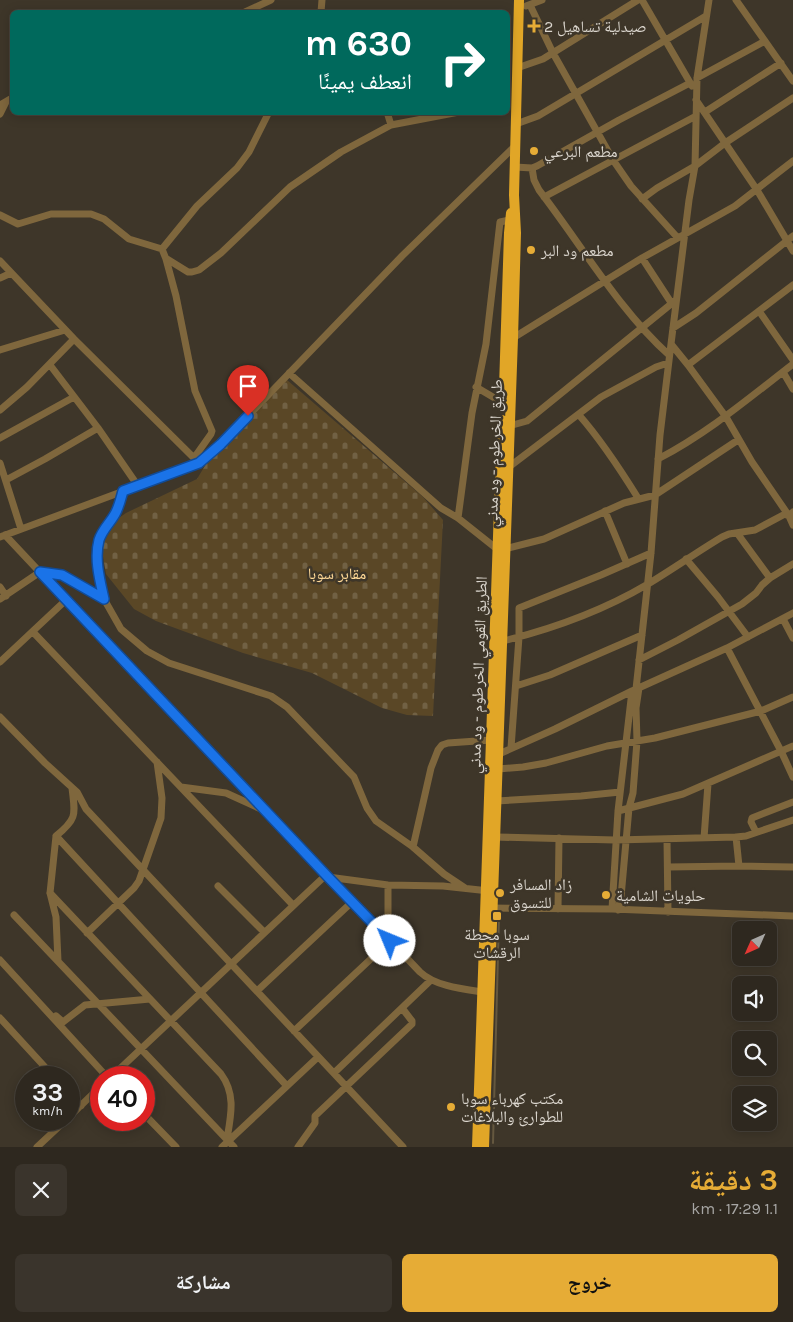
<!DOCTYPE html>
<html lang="ar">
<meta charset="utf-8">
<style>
body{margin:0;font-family:Karla,"Noto Naskh Arabic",sans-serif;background:#3a342c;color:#f1f3f6;direction:rtl;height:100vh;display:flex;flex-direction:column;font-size:19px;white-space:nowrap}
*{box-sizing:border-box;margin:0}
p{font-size:16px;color:#a7a6a4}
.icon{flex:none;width:28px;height:28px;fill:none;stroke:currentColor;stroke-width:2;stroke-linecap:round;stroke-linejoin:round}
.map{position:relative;height:1147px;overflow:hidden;direction:ltr}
.sheet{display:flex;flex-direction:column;background:#2e281f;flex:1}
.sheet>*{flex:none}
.hud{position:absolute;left:10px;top:10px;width:500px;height:105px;border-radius:8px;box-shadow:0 2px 12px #0003,0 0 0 1px #49443d;direction:rtl;background:#00695c;color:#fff;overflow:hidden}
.needle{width:32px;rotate:225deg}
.fabs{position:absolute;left:732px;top:921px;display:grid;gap:10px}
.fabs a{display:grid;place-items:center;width:45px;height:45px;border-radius:8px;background:#2e281f;box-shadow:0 2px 12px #0003,0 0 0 1px #49443d;font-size:25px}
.speed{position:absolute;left:15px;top:1066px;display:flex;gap:10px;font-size:25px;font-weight:700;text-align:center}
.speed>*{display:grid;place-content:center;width:65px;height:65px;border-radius:50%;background:#2e281f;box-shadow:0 2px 12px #0003,0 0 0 1px #49443d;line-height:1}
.speed small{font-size:12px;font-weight:400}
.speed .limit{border:8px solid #d22;background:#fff;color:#111}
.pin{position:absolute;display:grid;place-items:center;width:42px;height:42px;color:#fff;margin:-51px -21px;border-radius:50% 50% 50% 0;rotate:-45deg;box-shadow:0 0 5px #0007}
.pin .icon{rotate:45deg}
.me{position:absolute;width:55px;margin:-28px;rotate:315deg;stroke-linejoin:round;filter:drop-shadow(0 0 4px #0008)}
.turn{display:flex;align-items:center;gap:18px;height:105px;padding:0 15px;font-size:22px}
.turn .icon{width:65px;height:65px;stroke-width:2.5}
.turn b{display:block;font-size:35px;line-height:42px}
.round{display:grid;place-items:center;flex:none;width:52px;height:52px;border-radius:8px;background:#3a342c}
.headline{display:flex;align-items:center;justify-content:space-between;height:85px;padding:0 15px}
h1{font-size:30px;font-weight:700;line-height:38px;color:#e6ac36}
.primary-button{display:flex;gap:10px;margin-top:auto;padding:10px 15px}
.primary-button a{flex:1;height:58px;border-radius:8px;background:#e6ac36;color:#111;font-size:20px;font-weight:700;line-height:58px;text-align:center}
.primary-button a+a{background:#3a342c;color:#f1f3f6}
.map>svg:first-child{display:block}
.cemetery{fill:url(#cemetery-stones)}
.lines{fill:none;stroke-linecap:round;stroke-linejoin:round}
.stream{stroke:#65583f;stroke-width:2}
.minor{stroke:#7f673d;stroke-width:7}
.highway{stroke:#e1a627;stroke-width:10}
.route-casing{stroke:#114b97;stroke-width:12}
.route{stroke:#1a73e8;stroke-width:9}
.poi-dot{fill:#e6ac36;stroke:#3e3629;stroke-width:2}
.labels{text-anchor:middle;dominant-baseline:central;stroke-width:5;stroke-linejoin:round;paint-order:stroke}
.poi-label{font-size:16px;fill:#dbd6ce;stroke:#3e3629;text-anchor:start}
.street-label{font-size:16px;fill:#dbd6ce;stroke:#3e3629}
.park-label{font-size:16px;fill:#fed896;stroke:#3e3629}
</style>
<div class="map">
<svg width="793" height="1147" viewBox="0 0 793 1147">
<defs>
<pattern id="cemetery-stones" width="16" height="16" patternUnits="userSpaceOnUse" patternTransform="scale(1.25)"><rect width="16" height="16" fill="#5a4726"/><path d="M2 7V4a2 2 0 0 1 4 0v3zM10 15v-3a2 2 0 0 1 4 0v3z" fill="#716144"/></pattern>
</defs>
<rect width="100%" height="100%" fill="#3e3629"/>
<path class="cemetery" d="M 287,380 L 423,497 L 443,520 L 433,716 L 407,715 L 382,708 L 312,673 L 243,653 L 156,621 L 134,609 L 106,574 L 101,545 L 106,530 L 113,522 L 126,513 L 197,479 L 206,464 Z"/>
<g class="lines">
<path class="stream" d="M 493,1143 L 499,918"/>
<path class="minor" d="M 642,0 L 692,86
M 709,0 L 697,78 L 695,166 L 689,200 L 671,344 L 688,365 L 726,417 L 752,462 L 789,516 L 793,525
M 736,0 L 793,81
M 530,5 L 553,53 L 613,160 L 631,186 L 677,237
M 526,6 L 542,0
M 245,12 L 271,0
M 321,12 L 322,0
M 517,68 L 543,59 L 638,0
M 697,78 L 765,41
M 696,100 L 757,190 L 793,251
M 0,105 L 12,98
M 387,112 L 391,125
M 705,112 L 781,63
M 0,114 L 6,102
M 516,124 L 538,116 L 706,16
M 515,167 L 532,168 L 537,166 L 619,120 L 690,83
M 532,168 L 534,180 L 539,190 C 580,243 619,310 669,355
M 544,197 L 696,116
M 642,199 L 657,188 L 695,166 L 725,143 L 793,98
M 0,215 L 18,224 L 51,214 L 91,214 L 104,219 L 129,239 L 162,249 L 166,259 L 176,296 L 195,391 L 212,431 L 211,434 L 194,458
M 162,249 L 197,206 L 237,168 L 249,152 L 269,112
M 642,258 L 672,304
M 167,259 L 188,272 L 192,272 L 199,270 L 221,253 L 290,187 L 341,152 L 391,125 L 459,112
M 0,261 L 74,339 L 197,461
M 0,278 L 11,273
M 759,311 L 793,360
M 673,328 L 696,313 L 793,236
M 513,338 L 642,258 L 735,206 L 793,161
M 0,350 L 65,330
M 50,365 L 98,428 L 138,486
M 688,365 L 793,285
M 783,372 L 793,389
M 289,373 L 441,508 L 458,518 L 497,549
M 476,387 L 503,403
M 0,410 L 27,387 L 74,339
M 579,415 C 602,441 620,469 638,498
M 509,426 L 527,421 L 676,300
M 0,438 L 74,397
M 658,459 C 708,433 749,398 793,364
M 0,463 L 21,529
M 509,467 L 601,397 L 656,367 L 668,363
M 6,480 L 45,459 L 98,428
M 123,491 L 115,514 L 108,522 L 99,540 L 97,554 L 100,581 L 104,599 L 121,629 L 147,651 L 169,663 L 271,696 L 287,707 L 354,777 L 367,808 L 376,821 L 413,847 L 444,874 L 465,888
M 605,511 L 627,564
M 458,518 L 472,413 L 486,344 L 500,222 L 514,219
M 737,533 L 770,578
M 5,535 L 66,600
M 0,537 L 199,463 L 221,444 L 402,256 L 515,146
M 505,549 L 544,539 L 624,503 L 655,495 L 738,440
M 686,559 L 718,597 L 748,637
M 0,587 L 6,596
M 0,599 L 40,572 L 62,575 L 104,599
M 783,619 L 793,638
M 33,632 L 293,905
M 503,641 C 552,629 604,610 648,584 C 673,569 697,552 722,537 L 729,534 L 755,530 L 785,514 L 789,516 L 793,512
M 727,648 L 781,751 L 793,777
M 639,660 L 678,640 L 742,604 L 756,593 L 762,585 L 770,578 L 793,564
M 0,662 L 66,600 L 420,972 C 435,986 462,989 482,992
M 516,686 L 550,675 L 642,635
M 636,689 L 651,553 L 660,435 L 671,344
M 0,717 L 45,763 L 77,792 L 86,809 L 403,1147
M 511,748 L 519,637 L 519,608 L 601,575 L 651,553
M 499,754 L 555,729 L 632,691 L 727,648 L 793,613
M 498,769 L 523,767 L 546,763 L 607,746 L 655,738 L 761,711 L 793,697
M 181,787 L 226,793 L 261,809
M 496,801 L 581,796 L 620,792
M 618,811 L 683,794 L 793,746
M 756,832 L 751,822 L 752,818 L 793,802
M 56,836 L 287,1086
M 495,837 L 615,840 L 736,837 L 746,836 L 793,820
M 736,837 L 739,866
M 704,838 L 708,784
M 667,840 L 668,912
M 413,847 L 431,768 L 438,750 L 442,745 L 448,743 L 491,740
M 668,867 L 739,866 L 793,867
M 328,877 L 388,885 L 443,886 L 489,891
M 218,886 L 264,932
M 50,893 L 221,1074 C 236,1094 231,1115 227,1139
M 489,908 L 612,909 L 793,916
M 558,909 L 559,838
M 612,909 L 618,811 L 632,691
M 618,910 L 621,897 L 629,808 L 633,793 L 637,741 L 636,708 L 639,688
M 14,915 L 234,1147
M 87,933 L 134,888 L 139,881 L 161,818 L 162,798 L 157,762
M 388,938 L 388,885
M 0,960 L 108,1078
M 58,961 L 56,917 L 50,893 L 56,836 C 78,818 75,814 72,788
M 257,991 L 352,902
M 56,1016 L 63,1022 L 85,1005 L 150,999
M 0,1018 L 55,1078
M 294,1031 L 390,941
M 334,1073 L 431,980
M 110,1078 L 326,875
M 69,1093 L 81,1106
M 144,1114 L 176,1147
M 69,1117 L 101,1086
M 37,1147 L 66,1120
M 222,1147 L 318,1057
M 298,1147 L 315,1123 L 315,1116 L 412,1024 L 412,1021 L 402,1008"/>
<path class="highway" d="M 504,388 L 509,233 L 511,213
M 477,1147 L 502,420
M 484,1147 L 513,338 L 516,233 L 514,195 L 519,0"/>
</g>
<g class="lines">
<defs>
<path id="route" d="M 248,416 L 221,444 L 199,463 L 123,491 C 121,498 119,507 115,514 C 110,523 102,530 99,540 C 94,559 100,581 104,599 L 62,575 L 40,572 L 328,877 L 390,941"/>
</defs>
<use href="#route" class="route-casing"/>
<use href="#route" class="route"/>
</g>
<g class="poi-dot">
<path d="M531.5 18.5h5v5h5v5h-5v5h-5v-5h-5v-5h5z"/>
<circle cx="534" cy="151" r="5"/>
<circle cx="531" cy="250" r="5"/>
<circle cx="500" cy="893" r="5"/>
<circle cx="606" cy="895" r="5"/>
<rect x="492" y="911" width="10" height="10" rx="2.5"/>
<circle cx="451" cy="1107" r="5"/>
</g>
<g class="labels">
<g class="poi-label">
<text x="544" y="26">صيدلية تساهيل 2</text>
<text x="544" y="151">مطعم البرعي</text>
<text x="541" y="250">مطعم ود البر</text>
<text x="510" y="884">زاد المسافر<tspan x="510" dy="18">للتسوق</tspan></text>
<text x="616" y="895">حلويات الشامية</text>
<text x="497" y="934" text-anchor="middle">سوبا محطة<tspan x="497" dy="18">الرقشات</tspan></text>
<text x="461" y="1098">مكتب كهرباء سوبا<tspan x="461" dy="18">للطوارئ والبلاغات</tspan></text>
</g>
<g class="street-label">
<text transform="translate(494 453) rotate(-88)">طريق الخرطوم - ود مدني</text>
<text transform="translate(478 675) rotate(-88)">الطريق القومي الخرطوم - ود مدني</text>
</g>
<g class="park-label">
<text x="337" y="573">مقابر سوبا</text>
</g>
</g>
</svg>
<div class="fabs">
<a><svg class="needle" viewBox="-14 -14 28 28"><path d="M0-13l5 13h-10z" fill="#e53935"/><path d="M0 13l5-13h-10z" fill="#a7a6a4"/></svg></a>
<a><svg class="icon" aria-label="sound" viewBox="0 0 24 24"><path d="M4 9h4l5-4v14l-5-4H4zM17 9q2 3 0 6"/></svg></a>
<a><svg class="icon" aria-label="search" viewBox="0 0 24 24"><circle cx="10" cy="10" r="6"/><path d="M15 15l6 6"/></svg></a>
<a><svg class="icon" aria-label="layers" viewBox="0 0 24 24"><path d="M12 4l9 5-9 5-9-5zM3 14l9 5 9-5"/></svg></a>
</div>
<div class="speed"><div>33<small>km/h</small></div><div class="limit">40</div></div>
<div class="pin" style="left:248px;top:416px;background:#d93025"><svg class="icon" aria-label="arrive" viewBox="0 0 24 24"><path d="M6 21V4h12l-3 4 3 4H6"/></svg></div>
<svg class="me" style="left:390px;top:941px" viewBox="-20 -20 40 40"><circle r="19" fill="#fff"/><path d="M0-13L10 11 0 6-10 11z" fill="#1a73e8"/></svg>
<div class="hud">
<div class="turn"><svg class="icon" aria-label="right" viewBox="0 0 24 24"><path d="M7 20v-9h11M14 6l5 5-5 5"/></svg><div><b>630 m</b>انعطف يمينًا</div></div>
</div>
</div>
<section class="sheet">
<div class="headline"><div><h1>3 دقيقة</h1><p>1.1 km · 17:29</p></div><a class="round"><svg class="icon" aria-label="close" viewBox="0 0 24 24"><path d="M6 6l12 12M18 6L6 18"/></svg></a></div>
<div class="primary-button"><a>خروج</a><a>مشاركة</a></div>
</section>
